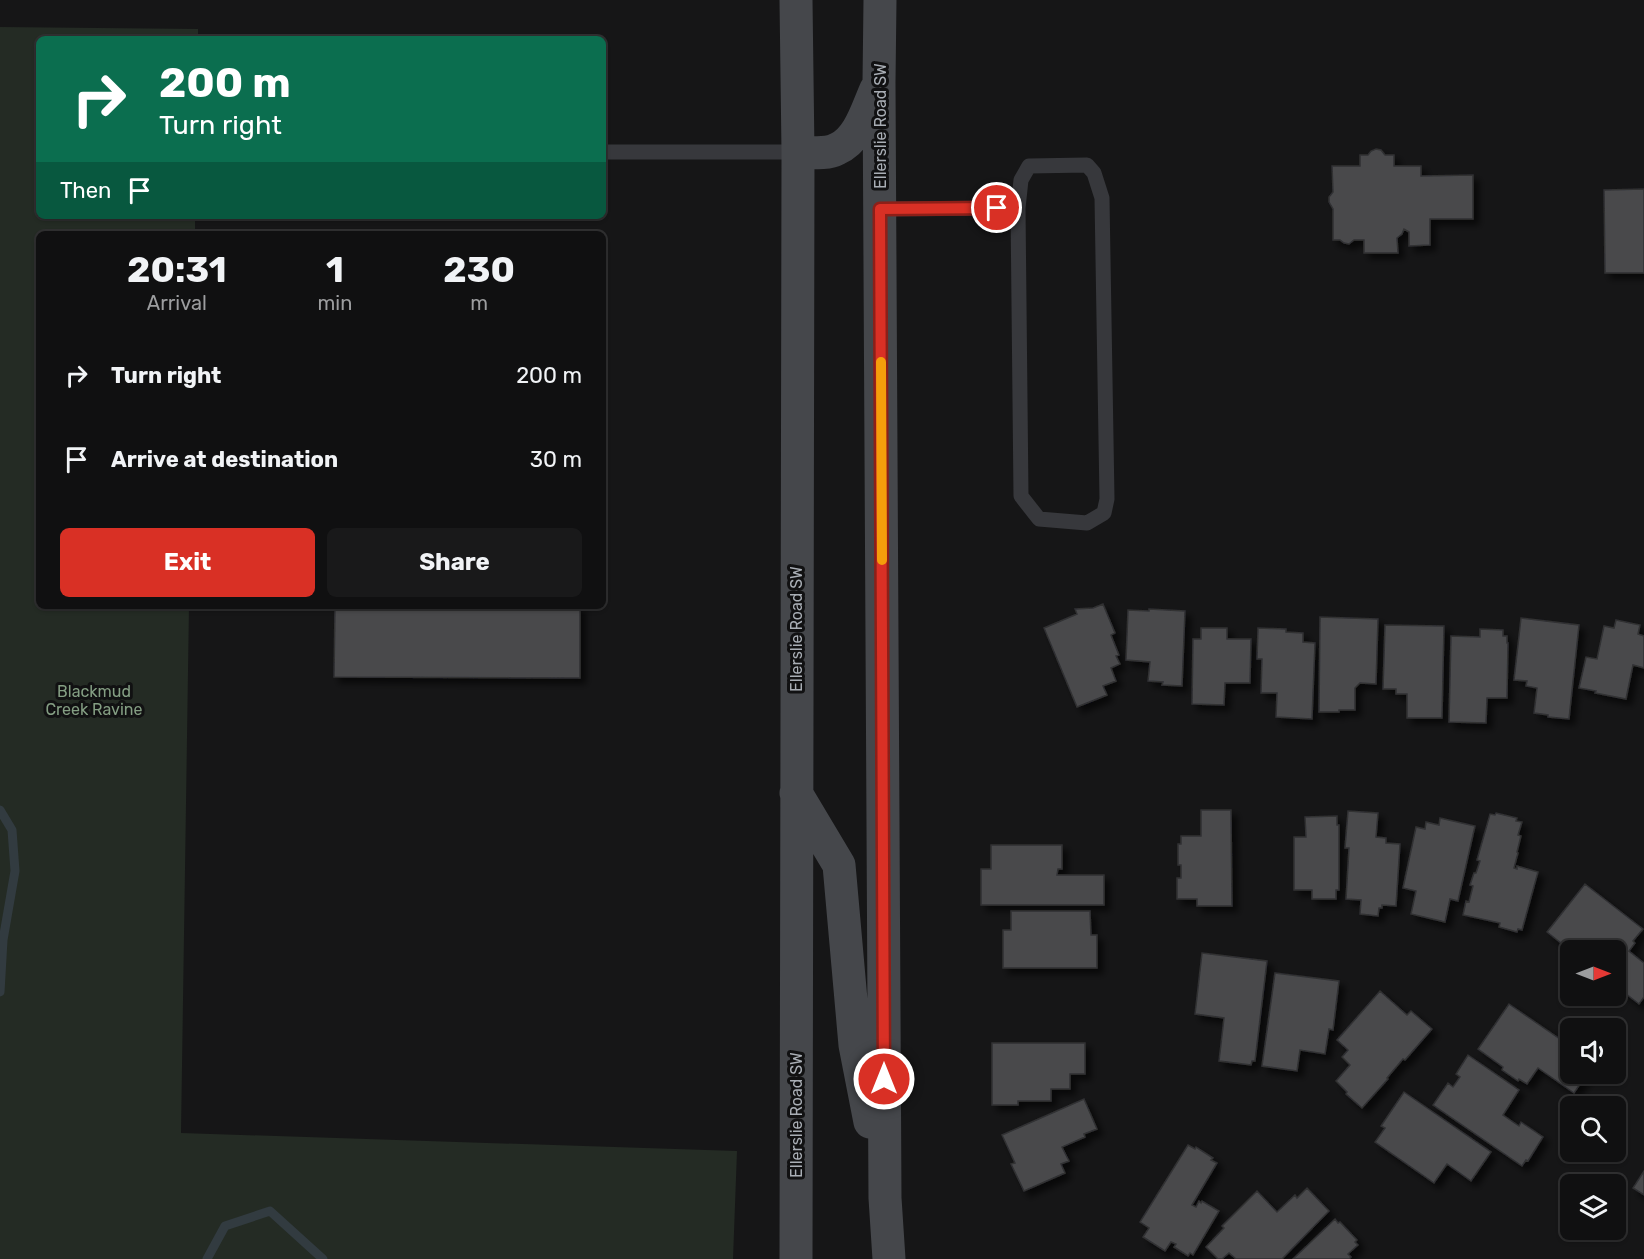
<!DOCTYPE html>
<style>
body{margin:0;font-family:Rubik,sans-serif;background:#19191a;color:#f1f3f6;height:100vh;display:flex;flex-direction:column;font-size:22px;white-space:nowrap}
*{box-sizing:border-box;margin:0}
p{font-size:20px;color:#9c9d9f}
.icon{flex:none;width:33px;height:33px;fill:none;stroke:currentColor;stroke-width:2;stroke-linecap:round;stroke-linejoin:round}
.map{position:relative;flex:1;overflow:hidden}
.panel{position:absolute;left:36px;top:231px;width:570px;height:378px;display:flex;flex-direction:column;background:#101011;border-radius:9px;box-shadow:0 2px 4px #0004,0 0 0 2px #303031}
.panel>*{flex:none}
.banner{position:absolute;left:36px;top:36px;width:570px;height:183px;border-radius:9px;box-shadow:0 2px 4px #0004,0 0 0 2px #303031;background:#0b6e4f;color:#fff;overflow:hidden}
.needle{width:39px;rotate:90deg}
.fabs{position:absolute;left:1560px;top:940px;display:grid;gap:12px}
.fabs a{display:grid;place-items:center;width:66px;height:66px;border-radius:9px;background:#101011;box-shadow:0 2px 4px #0004,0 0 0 2px #303031;font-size:30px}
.pin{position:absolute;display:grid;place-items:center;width:51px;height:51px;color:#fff;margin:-26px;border:3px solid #fff;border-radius:50%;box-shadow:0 2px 6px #0007}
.me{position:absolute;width:66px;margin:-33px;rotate:0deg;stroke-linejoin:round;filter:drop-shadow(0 0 4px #0008)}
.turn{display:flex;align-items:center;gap:21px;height:126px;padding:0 24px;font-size:27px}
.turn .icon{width:78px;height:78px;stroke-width:2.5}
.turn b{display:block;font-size:42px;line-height:51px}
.then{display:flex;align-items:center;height:57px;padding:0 24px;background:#0003;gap:12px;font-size:22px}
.eta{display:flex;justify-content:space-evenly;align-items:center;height:102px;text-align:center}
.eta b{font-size:36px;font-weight:700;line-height:42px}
.cta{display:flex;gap:12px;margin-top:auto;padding:12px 24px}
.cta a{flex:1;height:69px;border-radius:9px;background:#d93025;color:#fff;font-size:24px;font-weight:700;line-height:69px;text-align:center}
.cta a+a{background:#19191a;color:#f1f3f6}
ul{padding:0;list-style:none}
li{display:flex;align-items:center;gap:18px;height:84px;padding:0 24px}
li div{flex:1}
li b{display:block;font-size:22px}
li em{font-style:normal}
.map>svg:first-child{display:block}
.green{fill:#242b24}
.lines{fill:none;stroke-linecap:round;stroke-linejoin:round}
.stream{stroke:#323b40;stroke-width:9}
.building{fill:#48494c;stroke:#303033;stroke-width:1.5;filter:url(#shadow)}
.service{stroke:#37383c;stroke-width:15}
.secondary{stroke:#45474b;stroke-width:33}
.route-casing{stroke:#8d1f18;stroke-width:15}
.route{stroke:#d93025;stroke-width:10}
.slow{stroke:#f59e0b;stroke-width:10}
.labels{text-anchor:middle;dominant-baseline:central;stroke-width:6;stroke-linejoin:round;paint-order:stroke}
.street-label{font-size:16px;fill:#a9aeb5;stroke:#111112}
.park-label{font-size:16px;fill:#849e83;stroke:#111112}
</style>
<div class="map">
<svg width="1644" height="1259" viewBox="0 0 1644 1259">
<defs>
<filter id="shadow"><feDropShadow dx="5.5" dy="5.5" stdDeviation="3" flood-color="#0009"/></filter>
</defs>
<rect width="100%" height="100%" fill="#161617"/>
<path class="green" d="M 0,27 L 198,29 L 198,39 L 39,39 L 39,216 L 195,216 L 195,234 L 39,234 L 39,606 L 189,606 L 181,1133 L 737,1151 L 733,1259 L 0,1259 Z"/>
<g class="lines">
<path class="stream" d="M 0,810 L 12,830 L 15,871 L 3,940 L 0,992
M 207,1259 L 225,1226 L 270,1211 L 323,1259"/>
</g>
<path class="building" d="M 1376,149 L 1381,150 L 1385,155 L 1394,155 L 1394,166 L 1421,166 L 1421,176 L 1473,175 L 1473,219 L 1430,219 L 1430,245 L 1409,246 L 1409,232 L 1404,229 L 1402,234 L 1397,238 L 1398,253 L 1364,253 L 1364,240 L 1354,240 L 1349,244 L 1344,243 L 1340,240 L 1333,240 L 1333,209 L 1329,202 L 1329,197 L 1333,192 L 1332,166 L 1360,166 L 1360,155 L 1368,155 L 1371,151 Z
M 1644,189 L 1644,273 L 1605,273 L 1604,190 Z
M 1103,604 L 1115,633 L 1111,635 L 1119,655 L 1116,656 L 1120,664 L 1111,668 L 1116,681 L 1103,686 L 1107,695 L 1077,707 L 1044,628 L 1077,614 L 1075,609 L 1093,608 Z
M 335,606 L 580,606 L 580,678 L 334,677 Z
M 1149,609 L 1185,611 L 1182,686 L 1162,685 L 1163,682 L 1148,681 L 1150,662 L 1126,660 L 1128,610 L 1149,611 Z
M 1320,617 L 1378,619 L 1376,684 L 1360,683 L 1355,688 L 1355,710 L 1339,710 L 1339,712 L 1319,712 Z
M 1521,618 L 1579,625 L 1569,719 L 1548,717 L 1548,715 L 1534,713 L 1537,688 L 1526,686 L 1527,681 L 1514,680 Z
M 1616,620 L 1640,625 L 1638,634 L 1644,636 L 1644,668 L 1633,665 L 1626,699 L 1595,693 L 1596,691 L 1579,688 L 1586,657 L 1597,659 L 1604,626 L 1614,628 Z
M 1385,625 L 1444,626 L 1442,718 L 1407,718 L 1407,694 L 1396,694 L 1396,689 L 1383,689 Z
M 1201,628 L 1227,628 L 1227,639 L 1251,639 L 1250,683 L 1225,683 L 1224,705 L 1192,704 L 1193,639 L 1201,639 Z
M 1258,628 L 1286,629 L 1286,632 L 1303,633 L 1303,642 L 1315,643 L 1312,719 L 1276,717 L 1277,693 L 1261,693 L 1262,659 L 1257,659 Z
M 1480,629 L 1503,630 L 1503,636 L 1507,636 L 1507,643 L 1508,643 L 1507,698 L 1487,698 L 1486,723 L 1449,722 L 1451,636 L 1480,637 Z
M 1201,810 L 1231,810 L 1232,906 L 1197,906 L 1197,899 L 1177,899 L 1177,878 L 1181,878 L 1181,865 L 1178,865 L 1178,844 L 1181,844 L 1181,836 L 1201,836 Z
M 1348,811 L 1378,813 L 1376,837 L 1386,838 L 1386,843 L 1400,844 L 1396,906 L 1382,905 L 1382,908 L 1379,908 L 1378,916 L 1360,914 L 1361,900 L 1346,899 L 1349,848 L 1345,848 Z
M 1496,813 L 1517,818 L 1516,821 L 1522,822 L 1518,835 L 1521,836 L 1517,852 L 1518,853 L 1514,868 L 1517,869 L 1517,866 L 1538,872 L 1522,930 L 1518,929 L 1517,932 L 1499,927 L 1500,923 L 1463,915 L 1466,901 L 1469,902 L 1473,886 L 1470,885 L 1474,873 L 1476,873 L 1480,861 L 1477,860 L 1490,814 L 1495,815 Z
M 1337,816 L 1337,825 L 1339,825 L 1339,890 L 1336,890 L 1336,899 L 1312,899 L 1312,890 L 1294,890 L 1294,837 L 1306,837 L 1305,817 Z
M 1440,818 L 1475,826 L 1458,901 L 1450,899 L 1445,922 L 1411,914 L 1416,891 L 1403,888 L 1416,827 L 1425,829 L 1426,822 L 1439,825 Z
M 991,845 L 1062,845 L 1062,869 L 1058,869 L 1057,875 L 1104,875 L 1104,905 L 981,905 L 981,869 L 991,869 Z
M 1585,884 L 1643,929 L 1633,941 L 1635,943 L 1629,951 L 1644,963 L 1644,997 L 1639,1004 L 1616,986 L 1616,951 L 1571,951 L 1547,932 Z
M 1011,911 L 1090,911 L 1091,935 L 1097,935 L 1097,968 L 1003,968 L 1003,930 L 1011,930 Z
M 1202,953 L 1267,961 L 1255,1061 L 1252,1061 L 1251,1065 L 1219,1061 L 1224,1018 L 1195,1014 Z
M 1275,973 L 1339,981 L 1333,1030 L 1329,1029 L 1325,1054 L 1300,1050 L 1297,1071 L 1262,1066 Z
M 1380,991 L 1407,1015 L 1411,1011 L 1432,1029 L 1405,1060 L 1403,1059 L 1387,1078 L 1388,1079 L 1362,1108 L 1346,1094 L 1347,1092 L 1336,1081 L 1350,1065 L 1342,1057 L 1348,1050 L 1337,1040 Z
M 1509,1004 L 1570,1046 L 1570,1074 L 1587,1074 L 1574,1093 L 1538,1068 L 1527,1084 L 1519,1079 L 1518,1081 L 1502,1070 L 1503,1067 L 1478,1049 Z
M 992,1043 L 1085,1043 L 1085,1074 L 1070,1074 L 1070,1089 L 1051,1089 L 1051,1101 L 1018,1101 L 1018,1105 L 992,1105 Z
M 1468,1055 L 1519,1090 L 1503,1115 L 1519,1126 L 1521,1122 L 1543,1137 L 1528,1161 L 1526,1160 L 1522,1166 L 1433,1105 L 1448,1083 L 1453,1087 L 1460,1077 L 1456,1074 Z
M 1404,1092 L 1491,1152 L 1471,1181 L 1447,1164 L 1434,1183 L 1375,1142 L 1385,1128 L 1381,1126 Z
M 1084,1099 L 1097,1129 L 1084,1134 L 1085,1137 L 1062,1147 L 1069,1161 L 1061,1164 L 1065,1173 L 1024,1191 L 1011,1164 L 1015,1163 L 1002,1135 Z
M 1188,1145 L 1195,1149 L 1196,1147 L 1213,1158 L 1211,1160 L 1217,1163 L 1192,1205 L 1196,1207 L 1199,1201 L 1201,1203 L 1202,1201 L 1219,1211 L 1193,1255 L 1190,1253 L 1188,1256 L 1174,1247 L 1176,1244 L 1171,1242 L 1165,1251 L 1143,1237 L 1149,1228 L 1140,1222 Z
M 1644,1171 L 1644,1195 L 1633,1188 Z
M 1307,1188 L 1329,1211 L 1282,1259 L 1236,1259 L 1229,1253 L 1222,1259 L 1218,1259 L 1206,1247 L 1224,1228 L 1222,1226 L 1257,1191 L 1277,1212 L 1295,1195 L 1297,1198 Z
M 1335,1219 L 1338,1223 L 1340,1222 L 1357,1240 L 1355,1242 L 1358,1245 L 1348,1254 L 1351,1257 L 1349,1259 L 1293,1259 Z"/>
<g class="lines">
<path class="service" d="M 603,152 L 798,152
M 1087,165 L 1094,173 L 1102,198 L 1107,499 L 1104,513 L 1087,523 L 1039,519 L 1021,496 L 1018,208 L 1021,180 L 1029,166 Z
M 880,209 L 1018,208"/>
<path class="secondary" d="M 796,0 L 798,152 L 796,1259
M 880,0 L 879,82 L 885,1198 L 889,1259
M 798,152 C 810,152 826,155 837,149 C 859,140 867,109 876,89
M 796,793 L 839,865 L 855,1045 L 870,1122"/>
</g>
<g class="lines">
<defs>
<path id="route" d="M 884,1079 L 880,209 L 997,208"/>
</defs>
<use href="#route" class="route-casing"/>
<use href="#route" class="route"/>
<path class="slow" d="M 881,362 L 882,560"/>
</g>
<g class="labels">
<g class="street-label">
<text transform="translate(880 126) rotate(-90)">Ellerslie Road SW</text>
<text transform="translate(796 629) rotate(-90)">Ellerslie Road SW</text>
<text transform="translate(796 1115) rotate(-90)">Ellerslie Road SW</text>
</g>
<g class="park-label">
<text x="94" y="691">Blackmud<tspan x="94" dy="18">Creek Ravine</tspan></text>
</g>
</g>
</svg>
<div class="fabs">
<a><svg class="needle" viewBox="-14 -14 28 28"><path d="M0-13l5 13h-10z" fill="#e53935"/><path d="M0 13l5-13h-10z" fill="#9c9d9f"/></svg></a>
<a><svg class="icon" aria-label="sound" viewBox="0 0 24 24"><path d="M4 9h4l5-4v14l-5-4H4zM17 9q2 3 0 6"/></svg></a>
<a><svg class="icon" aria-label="search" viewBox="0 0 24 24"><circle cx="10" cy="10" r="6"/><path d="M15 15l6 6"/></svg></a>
<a><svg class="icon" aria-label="layers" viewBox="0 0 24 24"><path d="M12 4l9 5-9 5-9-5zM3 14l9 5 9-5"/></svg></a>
</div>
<div class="pin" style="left:997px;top:208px;background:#d93025"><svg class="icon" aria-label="arrive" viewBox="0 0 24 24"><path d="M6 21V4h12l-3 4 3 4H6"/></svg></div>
<svg class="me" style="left:884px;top:1079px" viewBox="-20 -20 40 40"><circle r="17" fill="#d93025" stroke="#fff" stroke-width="3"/><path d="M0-11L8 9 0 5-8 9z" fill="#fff"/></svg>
<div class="banner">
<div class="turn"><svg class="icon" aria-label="right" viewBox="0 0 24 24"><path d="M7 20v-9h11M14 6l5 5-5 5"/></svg><div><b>200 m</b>Turn right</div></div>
<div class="then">Then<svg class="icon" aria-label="arrive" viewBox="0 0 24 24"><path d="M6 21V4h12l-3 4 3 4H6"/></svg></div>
</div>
<section class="panel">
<div class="eta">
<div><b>20:31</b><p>Arrival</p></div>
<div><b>1</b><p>min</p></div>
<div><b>230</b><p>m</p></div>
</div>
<ul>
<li><svg class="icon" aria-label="right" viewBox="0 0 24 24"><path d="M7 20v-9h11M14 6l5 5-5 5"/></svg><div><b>Turn right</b></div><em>200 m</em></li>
<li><svg class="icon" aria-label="arrive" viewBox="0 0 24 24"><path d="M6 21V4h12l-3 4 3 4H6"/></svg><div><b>Arrive at destination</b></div><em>30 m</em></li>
</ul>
<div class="cta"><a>Exit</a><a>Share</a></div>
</section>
</div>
